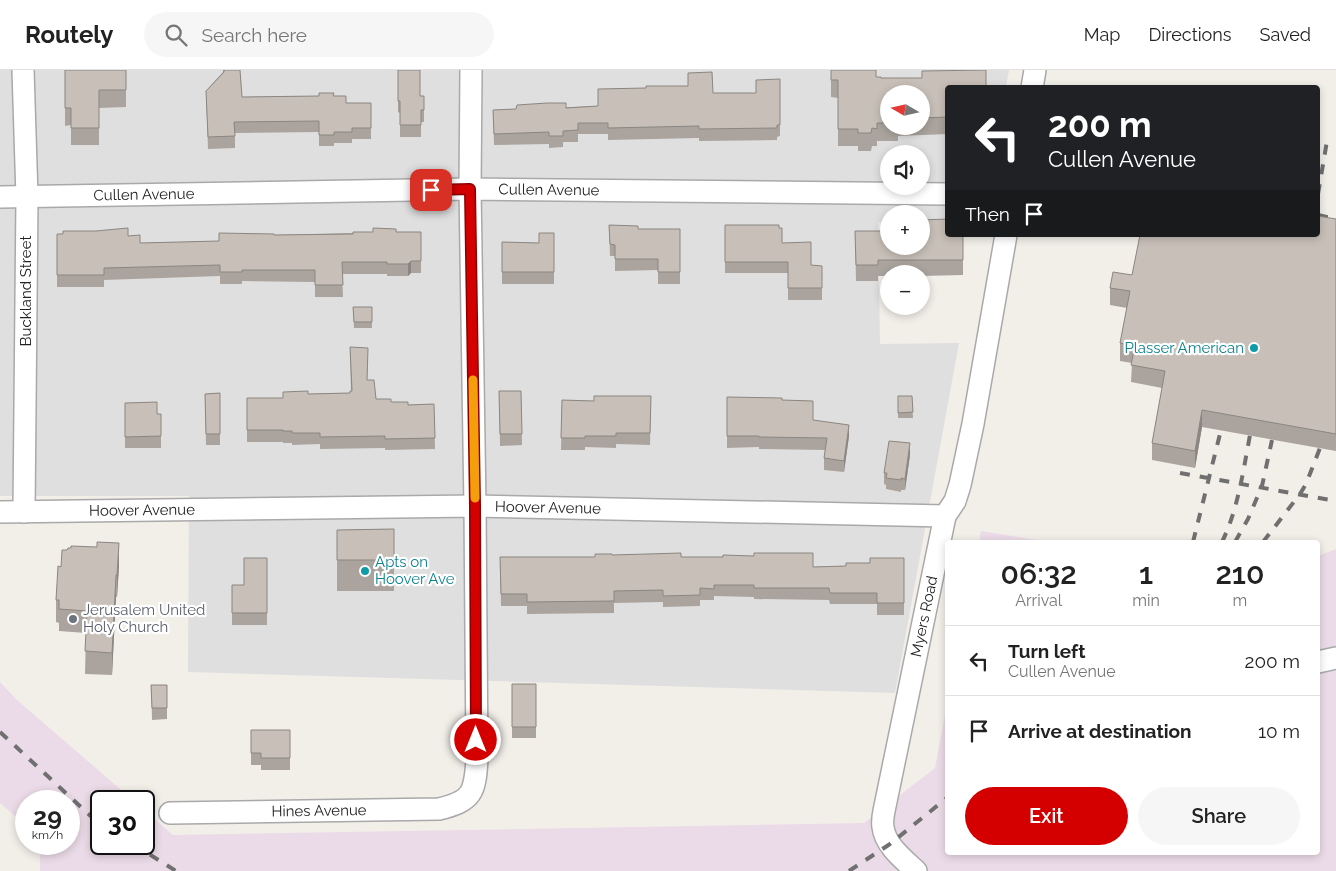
<!DOCTYPE html>
<meta charset="utf-8">
<style>
body{margin:0;font-family:Raleway,sans-serif;background:#f6f6f6;color:#222;height:100vh;display:flex;flex-direction:column;font-size:19px;white-space:nowrap}
*{box-sizing:border-box;margin:0}
p{font-size:16px;color:#767676}
.icon{flex:none;width:28px;height:28px;fill:none;stroke:currentColor;stroke-width:2;stroke-linecap:round;stroke-linejoin:round}
.map{position:relative;flex:1;overflow:hidden}
.panel{position:absolute;left:945px;top:470px;width:375px;height:315px;display:flex;flex-direction:column;background:#fff;border-radius:5px;box-shadow:0 2px 8px #0003}
.panel>*{flex:none}
.guide{position:absolute;left:945px;top:15px;width:375px;height:152px;border-radius:5px;box-shadow:0 2px 8px #0003;background:#202124;color:#fff;overflow:hidden}
.needle{width:32px;rotate:279deg}
.buttons{position:absolute;left:880px;top:15px;display:grid;gap:10px}
.buttons a{display:grid;place-items:center;width:50px;height:50px;border-radius:50%;background:#fff;box-shadow:0 2px 8px #0003;font-size:25px}
.speed{position:absolute;left:15px;top:720px;display:flex;gap:10px;font-size:25px;font-weight:700;text-align:center}
.speed>*{display:grid;place-content:center;width:65px;height:65px;border-radius:50%;background:#fff;box-shadow:0 2px 8px #0003;line-height:1}
.speed small{font-size:12px;font-weight:400}
.speed .limit{border:2px solid #111;border-radius:8px;background:#fff;color:#111}
.pin{position:absolute;display:grid;place-items:center;width:42px;height:42px;color:#fff;margin:-21px;border-radius:10px;box-shadow:0 2px 8px #0006}
.me{position:absolute;width:55px;margin:-28px;rotate:0deg;stroke-linejoin:round;filter:drop-shadow(0 0 4px #0008)}
.turn{display:flex;align-items:center;gap:18px;height:105px;padding:0 20px;font-size:22px}
.turn .icon{width:65px;height:65px;stroke-width:2.5}
.turn b{display:block;font-size:35px;line-height:42px}
.then{display:flex;align-items:center;height:48px;padding:0 20px;background:#0003;gap:10px;font-size:19px}
.eta{display:flex;justify-content:space-evenly;align-items:center;height:85px;text-align:center}
.eta b{font-size:30px;font-weight:600;line-height:35px}
.cta{display:flex;gap:10px;margin-top:auto;padding:10px 20px}
.cta a{flex:1;height:58px;border-radius:30px;background:#d40000;color:#fff;font-size:20px;font-weight:600;line-height:58px;text-align:center}
.cta a+a{background:#f6f6f6;color:#222}
ul{padding:0;list-style:none}
li{display:flex;align-items:center;gap:15px;height:70px;padding:0 20px;border-top:1px solid #e0e0e0}
li div{flex:1}
li b{display:block;font-size:19px}
li em{font-style:normal}
header{display:flex;align-items:center;gap:30px;box-sizing:border-box;height:70px;padding:0 25px;background:#fff;border-bottom:1px solid #e0e0e0}
header strong{font-size:24px}
nav{display:flex;gap:28px;margin-inline-start:auto;font-size:18px}
.search{width:350px;height:45px;background:#f6f6f6;display:flex;align-items:center;gap:12px;box-sizing:border-box;padding:0 18px;border-radius:28px;color:#767676;font-size:19px}
.map>svg:first-child{display:block}
.residential{fill:#e0dfdf;fill-rule:evenodd}
.industrial{fill:#ebdbe8}
.lines{fill:none;stroke-linecap:round;stroke-linejoin:round}
.street-casing{stroke:#a9a9a9;stroke-width:24}
.street{stroke:#fff;stroke-width:21}
.rail{stroke:#707070;stroke-width:4;stroke-dasharray:10 10;stroke-linecap:butt}
.wall{fill:#aba49e;fill-rule:evenodd}
.shaded-wall{fill:#8b8681}
.building{fill:#c7bfb8;stroke:#8b8681}
.route-casing{stroke:#8a0000;stroke-width:12}
.route{stroke:#d40000;stroke-width:9}
.slow{stroke:#f59e0b;stroke-width:9}
.culture-dot{fill:#0f9aa8;stroke:#fff;stroke-width:2}
.worship-dot{fill:#6b7280;stroke:#fff;stroke-width:2}
.labels{text-anchor:middle;dominant-baseline:central;stroke-width:4.5;stroke-linejoin:round;paint-order:stroke}
.street-label{font-size:15px;fill:#222;stroke:#fff}
.culture-label{font-size:15px;fill:#0d838f;stroke:#fff;text-anchor:end}
.worship-label{font-size:15px;fill:#5b616d;stroke:#fff;text-anchor:start}
</style>
<header>
<strong>Routely</strong>
<div class="search"><svg class="icon" aria-label="search" viewBox="0 0 24 24"><circle cx="10" cy="10" r="6"/><path d="M15 15l6 6"/></svg>Search here</div>
<nav><a>Map</a><a>Directions</a><a>Saved</a></nav>
</header>
<div class="map">
<svg width="1336" height="801" viewBox="0 0 1336 801">
<rect width="100%" height="100%" fill="#f2efe9"/>
<path class="residential" d="M 0,0 L 1009,0 L 1006,17 L 948,18 L 947,150 L 921,151 L 921,144 L 889,144 L 889,152 L 878,152 L 880,274 L 959,273 L 895,623 L 188,602 L 189,426 L 0,426 ZM 889,24 L 921,24 L 921,56 L 889,56 ZM 889,84 L 921,84 L 921,116 L 889,116 Z"/>
<path class="industrial" d="M 981,461 L 1049,472 L 979,472 Z
M 1336,479 L 1336,801 L 40,801 L 40,774 L 69,774 L 69,731 L 26,731 L 26,756 L 0,733 L 0,612 L 17,630 L 134,731 L 101,731 L 101,774 L 144,774 L 144,740 L 173,765 L 864,753 L 935,698 L 947,634 L 948,782 L 1318,782 L 1318,486 Z"/>
<g class="lines">
<defs>
<g id="street">
<path d="M 23,0 L 27,127 L 24,442"/>
<path d="M 1032,18 L 1035,0"/>
<path id="s1" d="M 0,127 L 470,119 L 948,124"/>
<path id="s2" d="M 0,442 L 475,436 L 945,446"/>
<path d="M 1318,592 L 1336,588"/>
<path id="s3" d="M 170,743 L 439,739 C 473,731 475,722 477,689 L 475,436 L 470,119 L 471,0"/>
<path id="s4" d="M 916,801 C 903,789 885,775 883,757 C 882,752 883,746 884,741 L 945,446 L 955,431 L 960,415 L 973,354 L 1006,165"/>
</g>
</defs>
<use href="#street" class="street-casing"/>
<use href="#street" class="street"/>
<path class="rail" d="M 1318,124 L 1328,65
M 1318,145 L 1336,149
M 1180,403 L 1336,431
M 1193,472 L 1221,360
M 1222,472 C 1238,439 1243,402 1250,365
M 1235,472 L 1248,449 L 1262,416 L 1272,370
M 1263,472 L 1300,424 L 1306,414 L 1320,378
M 0,662 L 95,750 L 101,754
M 133,774 L 176,801
M 849,801 L 890,774 L 948,727"/>
</g>
<path class="wall" d="M 65,0 L 126,0 L 126,37 L 99,38 L 99,75 L 71,75 L 71,55 L 65,56 Z
M 223,0 L 240,0 L 242,27 L 334,26 L 346,33 L 371,33 L 371,69 L 352,69 L 352,73 L 334,73 L 334,76 L 319,76 L 319,62 L 235,63 L 235,78 L 208,79 L 206,21 L 223,2 Z
M 398,0 L 420,26 L 424,26 L 424,52 L 421,52 L 421,67 L 400,67 L 400,43 L 398,42 Z
M 831,0 L 948,18 L 948,64 L 898,66 L 898,71 L 877,71 L 877,76 L 872,76 L 871,81 L 858,81 L 858,76 L 838,76 L 838,28 L 831,27 ZM 889,24 L 921,24 L 921,56 L 889,56 Z
M 780,9 L 780,66 L 777,67 L 777,70 L 699,71 L 699,68 L 608,70 L 608,64 L 578,64 L 578,72 L 563,72 L 563,77 L 549,78 L 549,74 L 494,75 L 493,40 L 598,36 L 713,23 L 756,23 Z
M 1336,149 L 1336,381 L 1202,357 L 1195,398 L 1152,390 L 1152,373 L 1162,318 L 1131,312 L 1132,293 L 1120,291 L 1120,273 L 1127,238 L 1110,235 L 1110,218 L 1132,205 Z
M 609,155 L 638,159 L 680,159 L 680,214 L 658,214 L 658,200 L 615,201 L 615,186 L 610,186 Z
M 725,155 L 779,158 L 782,173 L 811,195 L 822,196 L 822,230 L 788,230 L 788,203 L 725,203 Z
M 855,161 L 963,165 L 963,205 L 921,206 L 921,204 L 889,204 L 889,206 L 878,206 L 878,211 L 856,211 Z
M 396,162 L 421,162 L 421,203 L 411,203 L 408,206 L 387,206 L 387,204 L 342,204 L 343,227 L 315,227 L 315,212 L 242,211 L 242,214 L 220,214 L 220,206 L 104,210 L 104,217 L 57,217 L 57,164 L 128,166 L 140,173 L 219,171 L 274,165 Z
M 554,163 L 554,214 L 502,214 L 502,172 L 539,173 Z
M 353,237 L 372,237 L 372,258 L 354,258 Z
M 350,277 L 368,290 L 367,310 L 376,329 L 408,335 L 434,334 L 435,379 L 385,380 L 385,378 L 320,379 L 320,374 L 292,375 L 292,373 L 283,373 L 283,372 L 247,372 L 247,328 L 283,328 L 308,324 L 350,323 L 351,321 Z
M 499,321 L 521,321 L 522,375 L 500,376 Z
M 220,323 L 220,375 L 206,375 L 205,324 Z
M 651,326 L 650,375 L 616,374 L 616,378 L 585,377 L 585,380 L 561,380 L 562,330 L 594,331 Z
M 898,326 L 912,326 L 913,348 L 898,348 Z
M 727,327 L 782,330 L 813,350 L 849,366 L 844,402 L 824,400 L 824,388 L 825,380 L 759,379 L 759,377 L 727,378 Z
M 125,333 L 157,344 L 161,344 L 161,378 L 125,378 Z
M 910,385 L 905,420 L 901,420 L 901,422 L 886,419 L 886,415 L 884,414 L 884,403 Z
M 394,459 L 394,521 L 337,521 L 337,460 Z
M 71,478 L 119,496 L 117,527 L 116,527 L 112,605 L 85,604 L 86,563 L 59,561 L 59,553 L 56,552 L 56,530 L 61,497 L 67,480 Z
M 612,485 L 681,487 L 813,497 L 846,496 L 904,488 L 904,545 L 877,545 L 877,534 L 830,534 L 829,530 L 754,529 L 754,527 L 714,526 L 714,530 L 700,530 L 700,536 L 663,537 L 663,532 L 614,533 L 614,543 L 527,544 L 527,536 L 501,536 L 500,487 L 595,487 Z
M 267,488 L 267,555 L 232,555 L 232,515 L 244,515 Z
M 512,614 L 536,614 L 536,668 L 512,668 Z
M 151,615 L 167,615 L 167,649 L 152,650 Z
M 251,660 L 290,660 L 290,700 L 261,700 L 261,695 L 251,695 Z"/>
<path class="shaded-wall" d="M 411,191 L 411,203 L 408,206 L 408,194 Z
M 1202,340 L 1202,357 L 1195,398 L 1195,381 Z
M 849,355 L 849,366 L 844,402 L 844,391 Z
M 910,373 L 910,385 L 905,420 L 905,409 Z
M 119,473 L 119,496 L 117,527 L 117,505 Z
M 116,505 L 116,527 L 112,605 L 112,583 Z"/>
<path class="building" d="M 65,0 L 126,0 L 126,20 L 99,20 L 99,58 L 71,58 L 71,38 L 65,38 Z
M 224,0 L 240,0 L 242,27 L 319,26 L 319,23 L 334,23 L 333,26 L 346,26 L 346,33 L 371,33 L 371,58 L 352,58 L 352,62 L 334,62 L 334,65 L 319,65 L 319,51 L 234,52 L 235,66 L 208,67 L 206,21 L 224,2 Z
M 398,0 L 420,0 L 420,26 L 424,26 L 424,40 L 421,40 L 421,55 L 400,55 L 400,31 L 398,31 Z
M 831,0 L 876,0 L 876,7 L 881,7 L 881,8 L 922,8 L 922,1 L 986,0 L 986,18 L 948,18 L 948,47 L 921,48 L 921,24 L 889,24 L 889,53 L 877,53 L 877,59 L 872,58 L 871,63 L 858,63 L 858,59 L 838,59 L 838,10 L 831,10 Z
M 712,2 L 713,23 L 756,23 L 756,10 L 780,9 L 780,55 L 777,55 L 777,58 L 699,59 L 699,56 L 608,58 L 608,53 L 578,53 L 578,60 L 563,61 L 563,66 L 549,66 L 549,62 L 494,64 L 493,40 L 516,39 L 517,35 L 547,33 L 566,33 L 566,38 L 598,36 L 598,19 L 646,18 L 646,16 L 688,16 L 688,3 Z
M 1318,146 L 1336,149 L 1336,364 L 1202,340 L 1195,381 L 1152,373 L 1165,301 L 1131,295 L 1135,276 L 1120,273 L 1130,221 L 1110,218 L 1113,202 L 1132,205 L 1140,165 L 1318,165 Z
M 948,149 L 948,165 L 963,165 L 963,190 L 878,190 L 878,195 L 856,195 L 855,161 L 889,161 L 889,176 L 921,176 L 921,150 Z
M 609,155 L 638,156 L 638,159 L 680,159 L 680,202 L 658,202 L 658,189 L 615,189 L 615,175 L 610,174 Z
M 725,155 L 779,155 L 779,158 L 782,158 L 782,173 L 811,172 L 811,195 L 822,196 L 822,218 L 788,218 L 788,192 L 725,192 Z
M 128,158 L 128,166 L 140,165 L 140,173 L 219,171 L 219,163 L 274,164 L 274,165 L 353,164 L 353,162 L 373,162 L 373,158 L 396,159 L 396,162 L 421,162 L 421,191 L 411,191 L 408,194 L 387,194 L 387,192 L 342,192 L 343,215 L 315,215 L 315,200 L 242,200 L 242,202 L 220,202 L 220,195 L 104,198 L 104,205 L 57,205 L 57,164 L 63,164 L 63,161 L 96,161 Z
M 539,163 L 554,163 L 554,202 L 502,202 L 502,172 L 539,173 Z
M 353,237 L 372,237 L 372,252 L 354,252 Z
M 350,277 L 368,278 L 367,310 L 374,310 L 376,329 L 391,329 L 391,332 L 408,332 L 408,335 L 434,334 L 435,368 L 385,369 L 385,366 L 320,367 L 320,363 L 292,363 L 292,361 L 283,361 L 283,360 L 247,360 L 247,328 L 283,328 L 283,322 L 308,321 L 308,324 L 350,323 L 350,321 L 352,321 Z
M 499,321 L 521,321 L 522,364 L 500,364 Z
M 220,323 L 220,364 L 206,364 L 205,324 Z
M 594,326 L 651,326 L 650,363 L 616,363 L 616,366 L 585,366 L 585,368 L 561,368 L 562,330 L 594,331 Z
M 898,326 L 912,326 L 913,342 L 898,343 Z
M 727,327 L 782,328 L 782,330 L 813,331 L 813,350 L 849,355 L 844,391 L 824,388 L 827,368 L 759,367 L 759,366 L 727,366 Z
M 157,332 L 157,344 L 161,344 L 161,366 L 125,367 L 125,333 Z
M 889,371 L 910,373 L 905,409 L 901,408 L 901,410 L 886,408 L 887,403 L 884,403 Z
M 394,459 L 394,490 L 337,490 L 337,460 Z
M 97,472 L 119,473 L 117,505 L 116,505 L 112,583 L 85,581 L 87,541 L 59,539 L 59,530 L 56,530 L 58,496 L 61,497 L 62,480 L 67,480 L 68,478 L 71,478 L 71,476 L 97,477 Z
M 681,483 L 681,487 L 723,487 L 723,485 L 754,486 L 754,483 L 813,483 L 813,497 L 846,496 L 846,493 L 870,493 L 870,488 L 904,488 L 904,533 L 877,533 L 877,523 L 830,523 L 829,518 L 754,518 L 754,515 L 714,515 L 714,519 L 700,518 L 700,525 L 663,526 L 663,520 L 614,521 L 614,531 L 527,532 L 527,524 L 501,524 L 500,487 L 595,487 L 595,484 L 612,484 L 612,485 Z
M 244,488 L 267,488 L 267,543 L 232,543 L 232,515 L 244,515 Z
M 512,614 L 536,614 L 536,657 L 512,657 Z
M 151,615 L 167,615 L 167,638 L 152,638 Z
M 251,660 L 290,660 L 290,688 L 261,688 L 261,683 L 251,683 Z"/>
<g class="lines">
<defs>
<path id="route" d="M 431,120 L 470,119 L 475,436 L 476,670"/>
</defs>
<use href="#route" class="route-casing"/>
<use href="#route" class="route"/>
<path class="slow" d="M 473,310 L 475,428"/>
</g>
<g class="culture-dot">
<circle cx="1254" cy="278" r="5"/>
<circle cx="365" cy="501" r="5"/>
</g>
<circle class="worship-dot" cx="73" cy="549" r="5"/>
<g class="labels">
<g class="street-label">
<text stroke="none"><textPath href="#s1" startOffset="549">Cullen Avenue</textPath></text>
<text stroke="none"><textPath href="#s1" startOffset="144">Cullen Avenue</textPath></text>
<text transform="translate(26 221) rotate(-90)">Buckland Street</text>
<text stroke="none"><textPath href="#s2" startOffset="548">Hoover Avenue</textPath></text>
<text stroke="none"><textPath href="#s2" startOffset="142">Hoover Avenue</textPath></text>
<text stroke="none"><textPath href="#s4" startOffset="271">Myers Road</textPath></text>
<text stroke="none"><textPath href="#s3" startOffset="149">Hines Avenue</textPath></text>
</g>
<g class="culture-label">
<text x="1244" y="278">Plasser American</text>
<text x="375" y="492" text-anchor="start">Apts on<tspan x="375" dy="17">Hoover Ave</tspan></text>
</g>
<g class="worship-label">
<text x="83" y="540">Jerusalem United<tspan x="83" dy="17">Holy Church</tspan></text>
</g>
</g>
</svg>
<div class="buttons">
<a><svg class="needle" viewBox="-14 -14 28 28"><path d="M0-13l5 13h-10z" fill="#e53935"/><path d="M0 13l5-13h-10z" fill="#767676"/></svg></a>
<a><svg class="icon" aria-label="sound" viewBox="0 0 24 24"><path d="M4 9h4l5-4v14l-5-4H4zM17 9q2 3 0 6"/></svg></a>
<a>+</a>
<a>−</a>
</div>
<div class="speed"><div>29<small>km/h</small></div><div class="limit">30</div></div>
<div class="pin" style="left:431px;top:120px;background:#d93025"><svg class="icon" aria-label="arrive" viewBox="0 0 24 24"><path d="M6 21V4h12l-3 4 3 4H6"/></svg></div>
<svg class="me" style="left:476px;top:670px" viewBox="-20 -20 40 40"><circle r="17" fill="#d40000" stroke="#fff" stroke-width="3"/><path d="M0-11L8 9 0 5-8 9z" fill="#fff"/></svg>
<div class="guide">
<div class="turn"><svg class="icon" aria-label="left" viewBox="0 0 24 24"><path d="M17 20v-9H6M10 6l-5 5 5 5"/></svg><div><b>200 m</b>Cullen Avenue</div></div>
<div class="then">Then<svg class="icon" aria-label="arrive" viewBox="0 0 24 24"><path d="M6 21V4h12l-3 4 3 4H6"/></svg></div>
</div>
<section class="panel">
<div class="eta">
<div><b>06:32</b><p>Arrival</p></div>
<div><b>1</b><p>min</p></div>
<div><b>210</b><p>m</p></div>
</div>
<ul>
<li><svg class="icon" aria-label="left" viewBox="0 0 24 24"><path d="M17 20v-9H6M10 6l-5 5 5 5"/></svg><div><b>Turn left</b><p>Cullen Avenue</p></div><em>200 m</em></li>
<li><svg class="icon" aria-label="arrive" viewBox="0 0 24 24"><path d="M6 21V4h12l-3 4 3 4H6"/></svg><div><b>Arrive at destination</b></div><em>10 m</em></li>
</ul>
<div class="cta"><a>Exit</a><a>Share</a></div>
</section>
</div>
